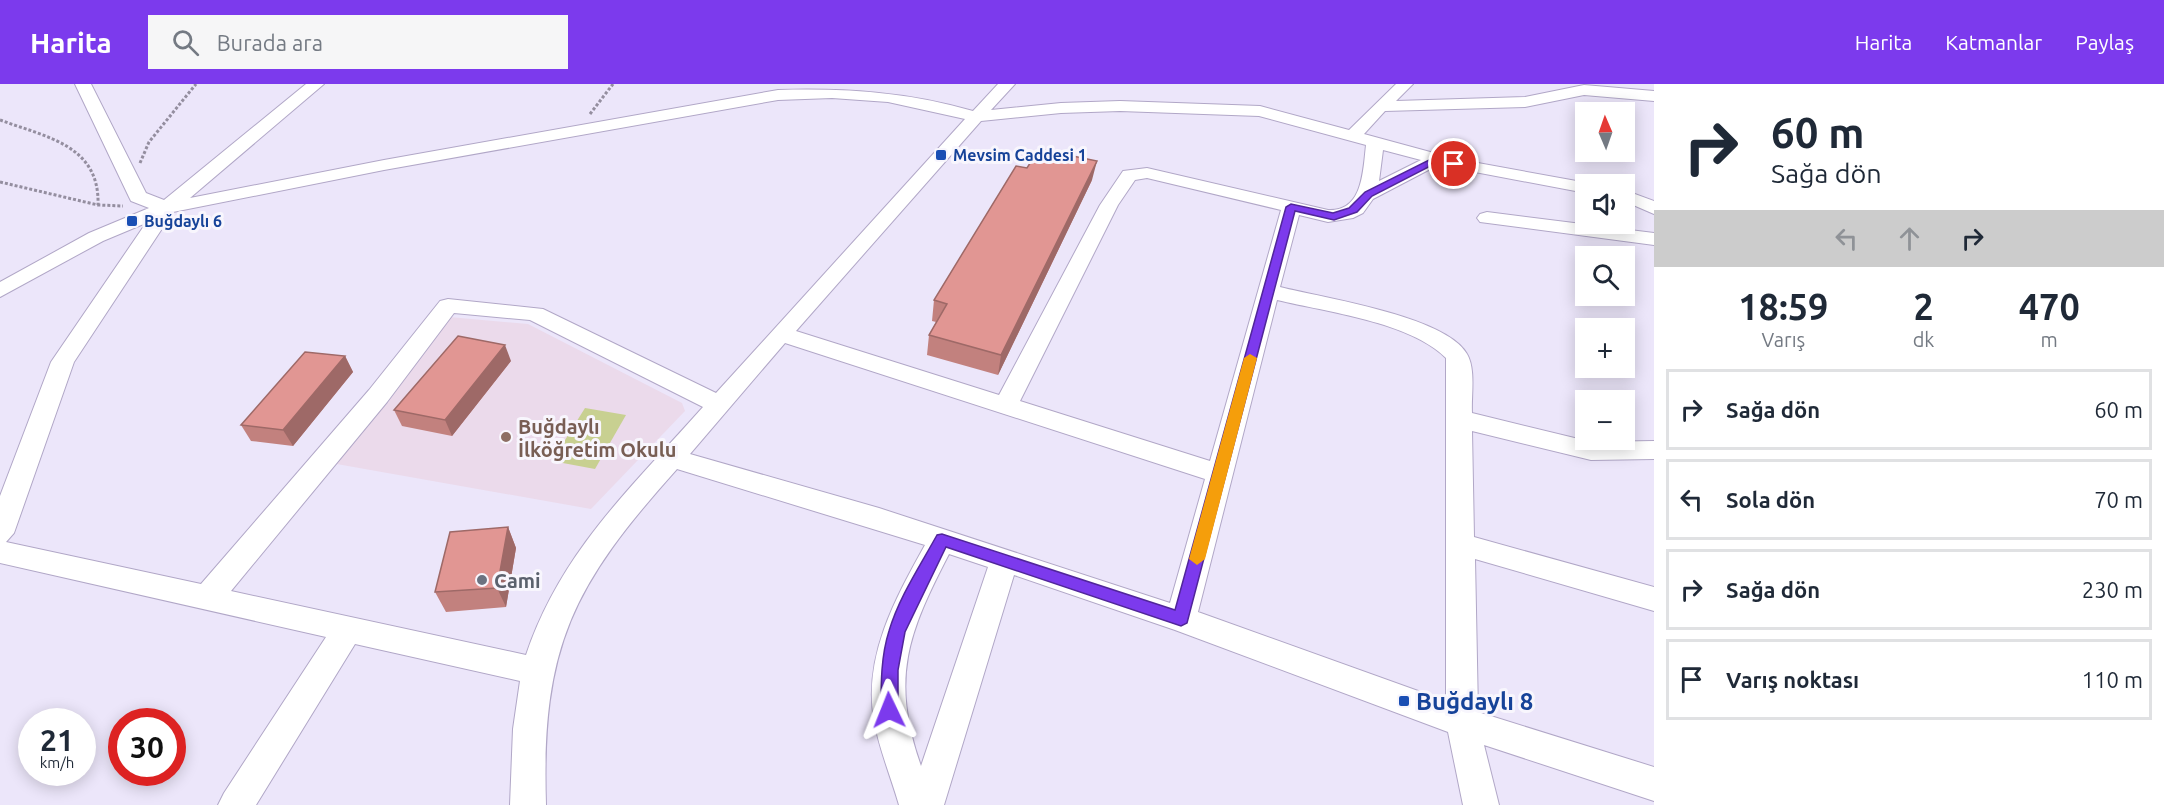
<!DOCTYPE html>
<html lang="tr">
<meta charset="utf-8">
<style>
body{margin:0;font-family:Ubuntu,sans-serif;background:#f6f6f7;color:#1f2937;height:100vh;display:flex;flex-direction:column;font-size:22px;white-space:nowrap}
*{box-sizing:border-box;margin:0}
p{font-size:20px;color:#747a83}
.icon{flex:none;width:33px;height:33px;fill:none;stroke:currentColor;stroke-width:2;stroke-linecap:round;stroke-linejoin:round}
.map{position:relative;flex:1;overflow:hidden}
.side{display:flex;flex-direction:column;background:#fff;width:510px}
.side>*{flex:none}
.banner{background:#fff;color:#1f2937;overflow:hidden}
.needle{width:39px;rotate:358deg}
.fabs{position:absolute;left:1575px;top:18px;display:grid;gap:12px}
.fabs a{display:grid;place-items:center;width:60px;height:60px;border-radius:0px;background:#fff;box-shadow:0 3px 15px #0003;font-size:30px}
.speed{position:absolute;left:18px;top:624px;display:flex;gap:12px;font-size:30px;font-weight:700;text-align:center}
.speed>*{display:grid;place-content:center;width:78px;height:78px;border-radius:50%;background:#fff;box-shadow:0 3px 15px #0003;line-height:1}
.speed small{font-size:15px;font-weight:400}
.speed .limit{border:9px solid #d22;background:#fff;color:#111}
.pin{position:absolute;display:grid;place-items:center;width:51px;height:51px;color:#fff;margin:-26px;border:3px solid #fff;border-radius:50%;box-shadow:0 2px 6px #0007}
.me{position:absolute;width:66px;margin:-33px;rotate:358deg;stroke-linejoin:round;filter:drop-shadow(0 0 4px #0008)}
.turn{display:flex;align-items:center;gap:21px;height:126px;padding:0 18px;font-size:27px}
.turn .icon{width:78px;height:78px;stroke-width:2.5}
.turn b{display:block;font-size:42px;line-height:51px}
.lanes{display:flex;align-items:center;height:57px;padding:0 18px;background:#0003;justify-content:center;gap:30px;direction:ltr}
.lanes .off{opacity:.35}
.eta{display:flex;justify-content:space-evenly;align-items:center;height:102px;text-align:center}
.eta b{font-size:36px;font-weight:600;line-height:42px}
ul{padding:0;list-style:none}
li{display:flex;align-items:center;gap:18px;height:81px;margin:0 12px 9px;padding:0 6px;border:3px solid #e0e1e3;border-radius:0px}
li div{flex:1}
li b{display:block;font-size:22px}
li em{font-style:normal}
header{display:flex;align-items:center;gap:36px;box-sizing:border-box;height:84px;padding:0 30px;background:#7c3aed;color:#fff}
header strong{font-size:28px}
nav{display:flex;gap:33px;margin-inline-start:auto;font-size:21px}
.search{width:420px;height:54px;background:#f6f6f7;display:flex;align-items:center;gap:15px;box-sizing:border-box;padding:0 21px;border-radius:0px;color:#747a83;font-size:22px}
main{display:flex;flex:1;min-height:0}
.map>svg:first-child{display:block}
.education{fill:#ebdaeb}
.green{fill:#c8d091}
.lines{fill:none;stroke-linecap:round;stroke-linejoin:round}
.minor-casing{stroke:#b1a7c7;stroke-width:2}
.path{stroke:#948e9f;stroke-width:3;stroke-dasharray:3 2;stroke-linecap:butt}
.minor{fill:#fff;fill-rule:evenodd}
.wall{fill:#c2817e}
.shaded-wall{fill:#9e6967}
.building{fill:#e19693;stroke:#9e6967;stroke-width:1.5}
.route{fill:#7c3aed;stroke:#51269a;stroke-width:1.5}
.slow{fill:#f59e0b}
.transit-dot{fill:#1a4fb4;stroke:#f8f6fd;stroke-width:2}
.education-dot{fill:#8d6e63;stroke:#f8f6fd;stroke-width:2}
.worship-dot{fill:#6b7280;stroke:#f8f6fd;stroke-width:2}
.labels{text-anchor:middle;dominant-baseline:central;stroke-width:6;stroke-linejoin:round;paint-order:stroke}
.far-transit-label{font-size:16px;font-weight:bold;fill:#164399;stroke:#f8f6fd;text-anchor:start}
.education-label{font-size:20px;font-weight:bold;fill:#785e54;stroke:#f8f6fd;text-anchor:start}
.worship-label{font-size:20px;font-weight:bold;fill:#5b616d;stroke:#f8f6fd;text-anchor:start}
.near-transit-label{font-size:24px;font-weight:bold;fill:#164399;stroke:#f8f6fd;text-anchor:start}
</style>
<header>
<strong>Harita</strong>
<div class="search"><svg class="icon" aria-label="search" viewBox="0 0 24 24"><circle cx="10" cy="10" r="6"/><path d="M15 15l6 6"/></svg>Burada ara</div>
<nav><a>Harita</a><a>Katmanlar</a><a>Paylaş</a></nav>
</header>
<main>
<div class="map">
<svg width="1654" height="721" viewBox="0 0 1654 721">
<rect width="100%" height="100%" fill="#ece6fa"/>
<path class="education" d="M 449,233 L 528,240 L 682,319 L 685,327 L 591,425 L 331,379 Z"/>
<path class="green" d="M 585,324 L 626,331 L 595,385 L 552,377 Z"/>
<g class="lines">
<defs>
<path id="minor" d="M 75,0 L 91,0 L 146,109 L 164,116 L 306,0 L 324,0 L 190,114 L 384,76 L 778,6 C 845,4 908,8 973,27 L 998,0 L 1015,0 L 991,26 L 1061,19 L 1120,17 L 1260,22 L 1349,46 L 1396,0 L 1413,0 L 1396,17 L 1525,13 L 1584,1 L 1654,7 L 1654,17 L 1584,11 L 1525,23 L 1385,27 L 1364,50 L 1456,75 L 1593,100 L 1586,100 L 1586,109 L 1438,81 L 1373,115 L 1363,129 L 1353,134 L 1328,138 L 1299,131 L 1280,203 C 1323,214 1446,232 1467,270 C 1476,285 1471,312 1472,329 L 1591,358 L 1654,357 L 1654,375 L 1591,376 L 1472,347 L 1474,453 L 1654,503 L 1654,527 L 1475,475 L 1478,628 L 1654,683 L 1654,717 L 1484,661 L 1499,721 L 1463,721 L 1448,648 L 1175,546 L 1014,491 L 944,721 L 899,721 C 891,693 879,665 874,636 C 863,573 895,515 925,461 L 677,385 C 573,501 541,562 546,721 L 510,721 L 513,645 L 520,597 L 355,560 L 256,721 L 218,721 L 224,709 L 326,553 L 0,479 L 0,412 L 51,278 L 146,139 L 103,157 L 0,213 L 0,198 L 89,149 L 149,124 L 131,117 L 129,113 ZM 832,14 L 888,18 L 965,35 L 716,309 L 543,225 L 448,215 L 440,217 L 369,306 L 201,500 L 6,458 L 14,449 L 74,278 L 173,128 L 384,86 L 778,16 ZM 1120,27 L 1259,32 L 1366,61 C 1363,87 1363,128 1328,126 L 1147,84 L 1123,87 L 1100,121 L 999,311 L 796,247 L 981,37 L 1061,29 ZM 1383,66 L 1421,76 L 1379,97 ZM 1147,94 L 1281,126 L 1210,377 L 1020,317 L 1118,121 L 1135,96 ZM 1277,216 C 1327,228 1410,238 1446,274 L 1446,617 L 1198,528 ZM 454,229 L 530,236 L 703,323 C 632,403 561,467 526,571 L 231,507 L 387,318 ZM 785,259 L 1205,395 L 1170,519 L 879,424 L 690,370 ZM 949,470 L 988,483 L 921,682 C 890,594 908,549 949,470 Z
M 1624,106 L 1654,117 L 1654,130 L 1624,117 Z
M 1487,128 L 1654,149 L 1654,161 L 1480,138 L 1477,134 L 1480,130 Z"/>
</defs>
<use href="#minor" class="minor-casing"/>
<path class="path" d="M 590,30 L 613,0
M 0,36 C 46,53 100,61 98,121
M 140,79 L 149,58 L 196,0
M 0,98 L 98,121 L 123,122"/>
<use href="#minor" class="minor"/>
</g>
<path class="wall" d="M 1092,96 L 998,291 L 927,271 L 929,251 L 936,238 L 932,237 L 934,216 Z
M 345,272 L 353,288 L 293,362 L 251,357 L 241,341 Z
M 511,277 L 452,352 L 402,342 L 394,326 Z
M 508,443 L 516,464 L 506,523 L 446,528 L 435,508 Z"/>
<path class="shaded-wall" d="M 1097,77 L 1092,96 L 998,291 L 1001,271 Z
M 505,261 L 511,277 L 452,352 L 445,336 Z
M 345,272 L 353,288 L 293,362 L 283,346 Z
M 508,443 L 516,464 L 506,523 L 497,504 Z"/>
<path class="building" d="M 1039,65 L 1097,77 L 1001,271 L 929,251 L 947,220 L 934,216 L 1016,82 L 1027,84 Z
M 458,252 L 505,261 L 445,336 L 394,326 Z
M 305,268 L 345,272 L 283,346 L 241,341 Z
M 508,443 L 497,504 L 435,508 L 450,448 Z"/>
<path class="route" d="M 1437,72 L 1458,80 L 1454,83 L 1438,78 L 1372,112 L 1357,128 L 1334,136 L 1295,127 L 1187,539 L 1181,542 L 946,463 L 905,548 L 898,586 L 898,626 L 896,631 L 889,634 L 883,631 L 881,626 C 881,599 881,572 889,547 C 899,513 920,482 937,451 L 942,450 L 1175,526 L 1286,123 L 1291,120 L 1333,129 L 1349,124 L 1365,108 Z"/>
<path class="slow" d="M 1250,270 L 1257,274 L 1205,475 L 1197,481 L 1189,475 L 1244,274 Z"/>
<g class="transit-dot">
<rect x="935" y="65" width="12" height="12" rx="3"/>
<rect x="126" y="131" width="12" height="12" rx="3"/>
<rect x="1398" y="611" width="12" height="12" rx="3"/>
</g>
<circle class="education-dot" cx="506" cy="353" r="6"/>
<circle class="worship-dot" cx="482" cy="496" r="6"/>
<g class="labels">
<g class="far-transit-label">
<text x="953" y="71">Mevsim Caddesi 1</text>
<text x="144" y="137">Buğdaylı 6</text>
</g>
<g class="education-label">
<text x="518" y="342">Buğdaylı<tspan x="518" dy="23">İlköğretim Okulu</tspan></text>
</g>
<g class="worship-label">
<text x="494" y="496">Cami</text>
</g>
<g class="near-transit-label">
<text x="1416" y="617">Buğdaylı 8</text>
</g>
</g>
</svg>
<div class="fabs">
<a><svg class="needle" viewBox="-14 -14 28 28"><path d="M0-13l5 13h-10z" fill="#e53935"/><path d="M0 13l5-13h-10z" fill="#747a83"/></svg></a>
<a><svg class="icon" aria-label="sound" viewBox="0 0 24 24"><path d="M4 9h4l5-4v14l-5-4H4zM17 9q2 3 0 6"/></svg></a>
<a><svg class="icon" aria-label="search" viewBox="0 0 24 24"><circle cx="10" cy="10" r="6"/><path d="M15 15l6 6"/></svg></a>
<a>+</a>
<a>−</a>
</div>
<div class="speed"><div>21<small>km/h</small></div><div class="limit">30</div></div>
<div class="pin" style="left:1454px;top:80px;background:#d93025"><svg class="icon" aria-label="arrive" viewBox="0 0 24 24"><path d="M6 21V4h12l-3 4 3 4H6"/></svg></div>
<svg class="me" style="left:889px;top:626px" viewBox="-20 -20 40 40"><path d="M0-17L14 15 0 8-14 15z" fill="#7c3aed" stroke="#fff" stroke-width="4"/></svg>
</div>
<section class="side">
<div class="banner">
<div class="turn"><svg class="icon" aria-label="right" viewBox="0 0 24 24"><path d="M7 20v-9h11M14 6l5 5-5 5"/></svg><div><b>60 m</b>Sağa dön</div></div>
<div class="lanes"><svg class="icon off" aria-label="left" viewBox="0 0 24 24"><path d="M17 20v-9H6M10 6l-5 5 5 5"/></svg><svg class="icon off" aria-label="ahead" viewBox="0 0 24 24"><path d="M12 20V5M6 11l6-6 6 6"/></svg><svg class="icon" aria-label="right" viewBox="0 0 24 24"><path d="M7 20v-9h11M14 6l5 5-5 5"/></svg></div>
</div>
<div class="eta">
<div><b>18:59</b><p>Varış</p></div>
<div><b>2</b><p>dk</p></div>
<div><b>470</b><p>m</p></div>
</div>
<ul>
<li><svg class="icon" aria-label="right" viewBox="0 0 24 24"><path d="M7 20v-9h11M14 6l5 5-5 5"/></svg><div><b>Sağa dön</b></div><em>60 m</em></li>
<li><svg class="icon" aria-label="left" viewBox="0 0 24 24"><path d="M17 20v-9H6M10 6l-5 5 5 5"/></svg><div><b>Sola dön</b></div><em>70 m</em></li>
<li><svg class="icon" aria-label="right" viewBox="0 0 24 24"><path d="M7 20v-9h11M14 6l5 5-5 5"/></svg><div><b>Sağa dön</b></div><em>230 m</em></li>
<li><svg class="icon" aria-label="arrive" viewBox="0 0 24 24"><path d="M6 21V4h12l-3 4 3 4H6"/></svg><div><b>Varış noktası</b></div><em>110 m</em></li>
</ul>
</section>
</main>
